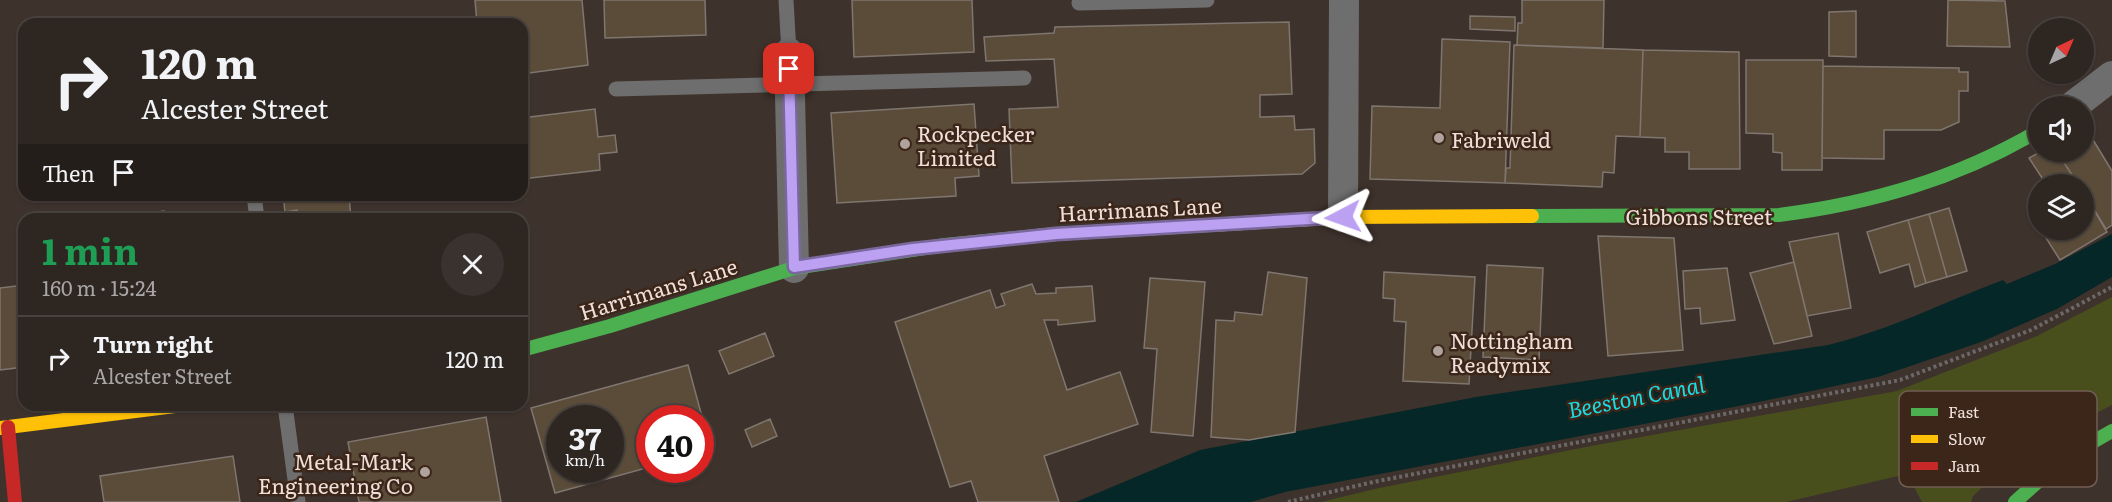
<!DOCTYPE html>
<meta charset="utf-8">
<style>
body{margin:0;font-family:Literata,serif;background:#3a322e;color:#f1f3f6;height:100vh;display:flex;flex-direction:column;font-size:22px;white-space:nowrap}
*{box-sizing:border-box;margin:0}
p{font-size:20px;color:#a7a5a5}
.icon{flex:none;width:33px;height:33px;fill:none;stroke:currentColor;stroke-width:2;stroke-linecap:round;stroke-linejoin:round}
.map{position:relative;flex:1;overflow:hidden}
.sheet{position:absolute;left:18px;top:213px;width:510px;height:198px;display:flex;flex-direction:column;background:#2e2621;border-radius:18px;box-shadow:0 2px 4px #0004,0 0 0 2px #49433f}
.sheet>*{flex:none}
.banner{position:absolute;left:18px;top:18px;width:510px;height:183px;border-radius:18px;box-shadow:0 2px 4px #0004,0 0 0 2px #49433f;background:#2e2621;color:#f1f3f6;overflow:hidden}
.needle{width:39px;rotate:44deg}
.tools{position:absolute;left:2028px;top:18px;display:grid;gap:12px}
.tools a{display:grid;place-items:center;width:66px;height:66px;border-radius:50%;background:#2e2621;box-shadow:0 2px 4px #0004,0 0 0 2px #49433f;font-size:30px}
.speed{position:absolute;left:546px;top:405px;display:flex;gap:12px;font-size:30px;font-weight:700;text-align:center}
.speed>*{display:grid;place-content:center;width:78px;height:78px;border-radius:50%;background:#2e2621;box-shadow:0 2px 4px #0004,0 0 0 2px #49433f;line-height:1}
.speed small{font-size:15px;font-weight:400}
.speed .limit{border:9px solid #d22;background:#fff;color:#111}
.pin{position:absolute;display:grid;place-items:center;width:51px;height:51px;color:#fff;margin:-26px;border-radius:12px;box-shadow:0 3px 9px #0006}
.me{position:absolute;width:66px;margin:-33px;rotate:266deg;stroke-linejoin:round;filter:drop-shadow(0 0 4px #0008)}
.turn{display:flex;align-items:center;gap:21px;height:126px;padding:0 24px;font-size:27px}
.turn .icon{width:78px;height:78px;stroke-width:2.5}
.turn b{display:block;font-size:42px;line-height:51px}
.then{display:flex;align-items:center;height:57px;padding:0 24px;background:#0003;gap:12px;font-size:22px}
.round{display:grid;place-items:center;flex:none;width:63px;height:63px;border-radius:32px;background:#3a322e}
.summary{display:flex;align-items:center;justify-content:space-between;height:102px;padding:0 24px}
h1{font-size:36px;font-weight:700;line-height:45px;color:#1e9e55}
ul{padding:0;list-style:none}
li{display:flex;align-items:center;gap:18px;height:84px;padding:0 24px;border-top:2px solid #49433f}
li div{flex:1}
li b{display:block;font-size:22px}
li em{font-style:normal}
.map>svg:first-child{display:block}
.green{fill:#484f1c}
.water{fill:#062727}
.building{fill:#5b4c3a;stroke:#7f766f;stroke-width:1.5;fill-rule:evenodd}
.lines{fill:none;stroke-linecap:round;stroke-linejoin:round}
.path{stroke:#6c6868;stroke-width:4;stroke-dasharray:3 3;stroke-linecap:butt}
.lane{stroke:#6e6e6f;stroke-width:15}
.street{stroke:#6e6e6f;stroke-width:30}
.fast{stroke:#4caf50;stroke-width:14}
.slow{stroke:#ffc107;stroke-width:14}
.jam{stroke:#c62828;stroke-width:14}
.route-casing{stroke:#7a689d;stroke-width:15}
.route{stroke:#bca0f2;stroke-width:10}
.poi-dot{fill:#b0a29c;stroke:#3c261a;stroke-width:2}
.labels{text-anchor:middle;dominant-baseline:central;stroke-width:5;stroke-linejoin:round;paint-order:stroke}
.poi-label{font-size:21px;fill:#eedfd8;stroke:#3c261a;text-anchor:start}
.street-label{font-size:21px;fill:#eedfd8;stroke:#3c261a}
.water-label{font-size:22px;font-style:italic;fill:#19dde4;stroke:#3c261a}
.key{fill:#3c261a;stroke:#715e53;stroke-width:1.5}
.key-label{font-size:16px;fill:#eedfd8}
</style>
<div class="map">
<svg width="2112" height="502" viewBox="0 0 2112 502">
<rect width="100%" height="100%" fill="#3e322c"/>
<path class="green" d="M 2112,297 L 2112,405 L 2021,451 L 1973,496 L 1971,502 L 1922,502 L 1907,474 L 1786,502 L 1321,502 L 1379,488 L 1591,446 L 1897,391 L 2037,336 Z"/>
<path class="water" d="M 2112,234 L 2112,277 L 2057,309 L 1981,342 L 1878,377 L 1744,405 L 1285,492 L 1251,502 L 1076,502 L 1200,450 L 1476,397 L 1828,345 C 1890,330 1944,302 2003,280 L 2007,284 L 2055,264 Z"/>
<path class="building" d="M 475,0 L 582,0 L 588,65 L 522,74 L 522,24 L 477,24 Z
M 604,0 L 705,0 L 706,35 L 605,38 Z
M 852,0 L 972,0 L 974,52 L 854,57 Z
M 1522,0 L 1604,0 L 1603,48 L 1517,45 L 1518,23 L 1522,23 Z
M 1948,0 L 2005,1 L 2010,47 L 1947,46 Z
M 1856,11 L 1856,57 L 1829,56 L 1829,12 Z
M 1470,16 L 1515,17 L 1515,31 L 1470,29 Z
M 1289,22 L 1292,94 L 1260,95 L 1260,117 L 1294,116 L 1295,130 L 1314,129 L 1315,163 L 1302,174 L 1012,183 L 1009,109 L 1058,107 L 1054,59 L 986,61 L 984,37 L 1054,33 L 1055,27 Z
M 1442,39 L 1510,42 L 1505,183 L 1370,179 L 1372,106 L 1440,108 Z
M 1514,45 L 1643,50 L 1640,137 L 1616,136 L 1614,173 L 1603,172 L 1602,187 L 1505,183 L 1506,168 L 1510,168 Z
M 1643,50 L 1739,52 L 1740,169 L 1689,169 L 1689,152 L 1665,152 L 1665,138 L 1640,137 Z
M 1746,60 L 1823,60 L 1822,170 L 1782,170 L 1782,153 L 1773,152 L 1773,134 L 1746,133 Z
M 1823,66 L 1959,68 L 1959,72 L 1968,72 L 1968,91 L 1959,91 L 1959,122 L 1941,130 L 1884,130 L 1884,159 L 1822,158 Z
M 974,104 L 979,176 L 955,178 L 956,196 L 837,203 L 831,113 Z
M 595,109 L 598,137 L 615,135 L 617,152 L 599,154 L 600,170 L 522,179 L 522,118 Z
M 2084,125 L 2112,171 L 2112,225 L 2106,229 L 2084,193 L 2084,184 L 2078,184 L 2057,152 L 2084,152 Z
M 2040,152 L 2057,152 L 2078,184 L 2046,184 L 2029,158 Z
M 2084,193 L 2107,232 L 2060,260 L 2041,230 L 2084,230 Z
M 283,195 L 349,195 L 351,219 L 298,219 L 297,210 L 285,212 Z
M 2038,206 L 2038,225 L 2030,211 Z
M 1949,208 L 1967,271 L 1947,277 L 1929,214 Z
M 164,211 L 165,219 L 144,219 L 143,214 Z
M 1929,214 L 1947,277 L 1926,283 L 1908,220 Z
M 1908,220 L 1926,283 L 1915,287 L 1909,264 L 1880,273 L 1867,232 Z
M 1838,233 L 1851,308 L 1807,316 L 1789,242 Z
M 1598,236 L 1674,238 L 1683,350 L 1608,356 Z
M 1794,262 L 1812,336 L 1774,344 L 1750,273 Z
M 1487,265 L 1543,268 L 1539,360 L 1483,357 Z
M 1727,268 L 1735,320 L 1701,324 L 1700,308 L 1685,309 L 1683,271 Z
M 1268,272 L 1307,278 L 1295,432 L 1249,440 L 1211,437 L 1216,320 L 1234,321 L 1235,312 L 1262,315 Z
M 1384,272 L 1475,277 L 1469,384 L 1403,381 L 1406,322 L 1394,321 L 1395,299 L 1383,298 Z
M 1150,278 L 1205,282 L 1193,436 L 1151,432 L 1157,349 L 1144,348 Z
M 1032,284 L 1036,294 L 1056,293 L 1056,288 L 1092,286 L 1095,321 L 1058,325 L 1058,320 L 1044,320 L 1067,390 L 1120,372 L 1138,424 L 1044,456 L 1059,502 L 978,502 L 971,481 L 950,487 L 895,322 L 990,290 L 996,308 L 1005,305 L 1001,294 Z
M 24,285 L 24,367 L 0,370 L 0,288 Z
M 765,333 L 774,356 L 729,374 L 719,351 Z
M 688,365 L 711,450 L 700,453 L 700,418 L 650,418 L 650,467 L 555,493 L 531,408 ZM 560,418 L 610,418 L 610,470 L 560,470 Z
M 486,417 L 501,502 L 359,502 L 348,442 Z
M 770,419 L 777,436 L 752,447 L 745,430 Z
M 233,456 L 240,502 L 104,502 L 100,476 Z"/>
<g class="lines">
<path class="path" d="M 1288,502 L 1373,482 L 1900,380 L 2031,330 L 2112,287"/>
<path class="lane" d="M 786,0 L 789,53
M 1079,3 L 1207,0
M 616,89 L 1024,78
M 254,195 L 257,219
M 285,405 L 298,502"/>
<path class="street" d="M 789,53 L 794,268
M 2073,106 L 2112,76
M 1343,217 L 1344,0"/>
<path class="fast" d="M 1532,216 L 1779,215 C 1872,203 1956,179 2038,131
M 522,350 L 610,326 L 794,268 L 945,245 L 1056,234 L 1211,225
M 2015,502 L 2063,459 L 2112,431"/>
<path class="slow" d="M 1211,225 L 1343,217 L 1532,216
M 0,428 L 183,405"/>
<path class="jam" d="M 8,427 L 15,502"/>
</g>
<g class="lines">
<defs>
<path id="route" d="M 789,69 L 794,267 L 913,249 L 1056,234 L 1343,217"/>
</defs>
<use href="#route" class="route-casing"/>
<use href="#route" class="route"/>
</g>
<g class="poi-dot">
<circle cx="1439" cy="138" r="6"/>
<circle cx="905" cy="144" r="6"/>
<circle cx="1438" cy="351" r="6"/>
<circle cx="425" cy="472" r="6"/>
</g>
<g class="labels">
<g class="poi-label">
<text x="917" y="132">Rockpecker<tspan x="917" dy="24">Limited</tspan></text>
<text x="1451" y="138">Fabriweld</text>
<text x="1450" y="339">Nottingham<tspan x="1450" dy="24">Readymix</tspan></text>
<text x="413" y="460" text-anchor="end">Metal-Mark<tspan x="413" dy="24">Engineering Co</tspan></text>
</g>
<g class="street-label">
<text transform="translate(1140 208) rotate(-3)">Harrimans Lane</text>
<text x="1699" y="215">Gibbons Street</text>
<text transform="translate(658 288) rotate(-17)">Harrimans Lane</text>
</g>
<g class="water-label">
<text transform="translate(1636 396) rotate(-11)">Beeston Canal</text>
</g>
</g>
<rect x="1899" y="391" width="198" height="96" rx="9" class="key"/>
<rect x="1911" y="408" width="27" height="8" fill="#4caf50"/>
<rect x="1911" y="435" width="27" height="8" fill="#ffc107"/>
<rect x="1911" y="462" width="27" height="8" fill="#c62828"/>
<g class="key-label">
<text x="1948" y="418">Fast</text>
<text x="1948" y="445">Slow</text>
<text x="1948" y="472">Jam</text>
</g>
</svg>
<div class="tools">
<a><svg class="needle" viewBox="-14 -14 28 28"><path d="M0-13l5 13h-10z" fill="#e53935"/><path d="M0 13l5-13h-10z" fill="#a7a5a5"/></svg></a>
<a><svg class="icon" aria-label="sound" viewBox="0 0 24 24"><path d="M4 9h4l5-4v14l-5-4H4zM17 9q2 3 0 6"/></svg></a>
<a><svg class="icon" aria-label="layers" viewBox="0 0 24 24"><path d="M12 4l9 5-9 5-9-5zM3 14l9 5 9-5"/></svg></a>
</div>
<div class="speed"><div>37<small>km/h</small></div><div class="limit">40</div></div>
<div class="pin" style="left:789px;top:69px;background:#d93025"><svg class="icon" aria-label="arrive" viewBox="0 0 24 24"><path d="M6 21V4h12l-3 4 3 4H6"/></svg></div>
<svg class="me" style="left:1343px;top:217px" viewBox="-20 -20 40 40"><path d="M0-17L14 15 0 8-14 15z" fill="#bca0f2" stroke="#fff" stroke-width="4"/></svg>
<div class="banner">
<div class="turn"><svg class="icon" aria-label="right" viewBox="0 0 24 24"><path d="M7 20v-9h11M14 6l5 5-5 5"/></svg><div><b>120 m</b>Alcester Street</div></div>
<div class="then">Then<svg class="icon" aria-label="arrive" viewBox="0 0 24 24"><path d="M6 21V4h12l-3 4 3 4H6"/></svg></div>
</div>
<section class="sheet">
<div class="summary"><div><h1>1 min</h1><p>160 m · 15:24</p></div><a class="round"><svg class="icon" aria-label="close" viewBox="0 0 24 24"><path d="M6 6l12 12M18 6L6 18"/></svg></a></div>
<ul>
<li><svg class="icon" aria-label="right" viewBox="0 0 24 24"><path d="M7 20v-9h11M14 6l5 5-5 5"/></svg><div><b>Turn right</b><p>Alcester Street</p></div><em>120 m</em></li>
</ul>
</section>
</div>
